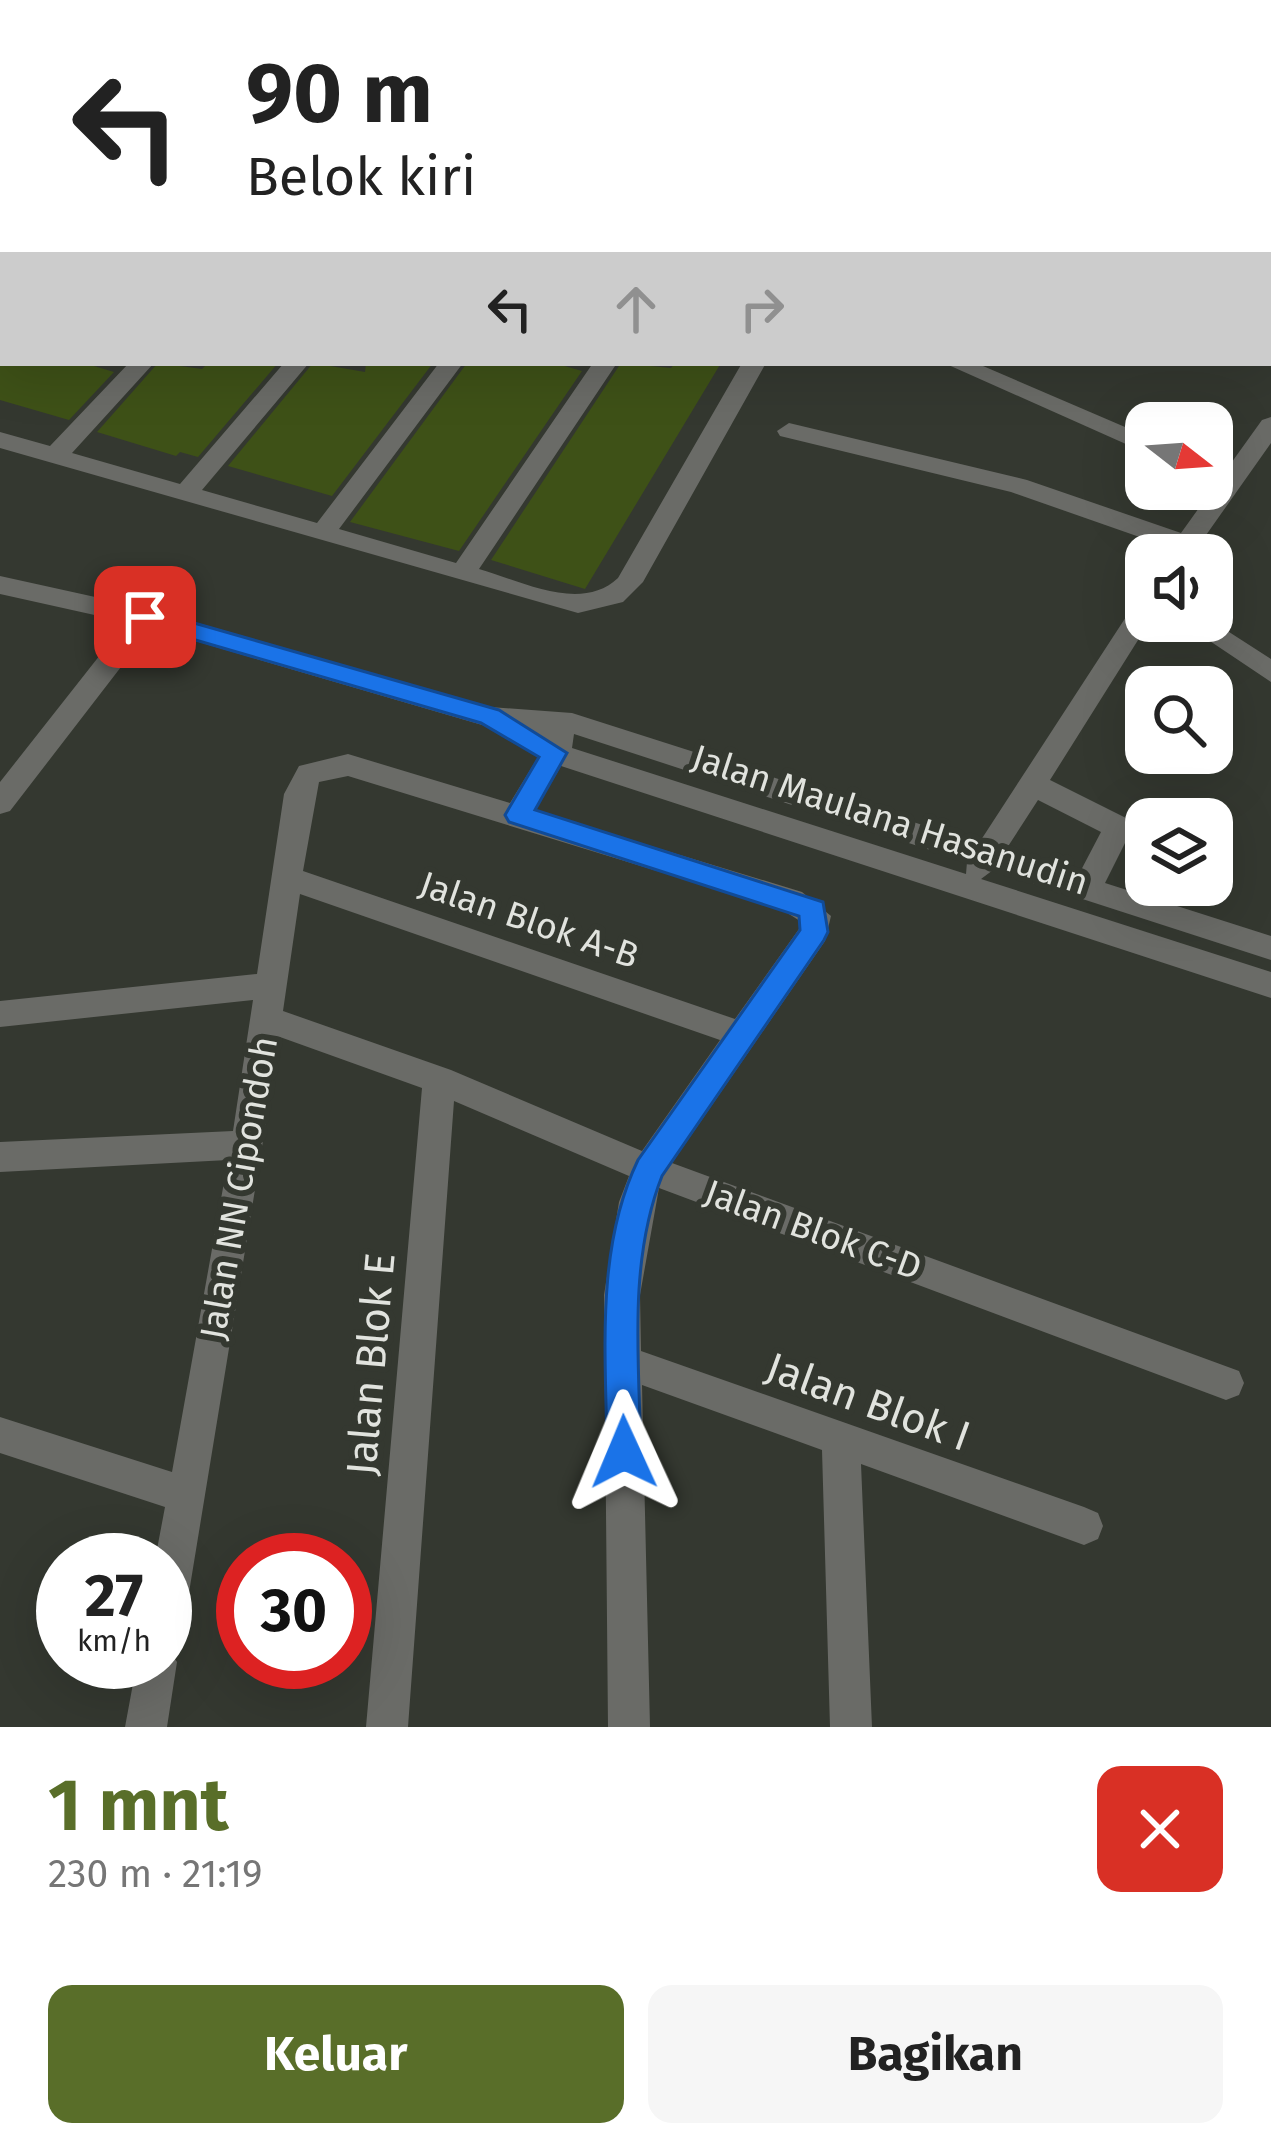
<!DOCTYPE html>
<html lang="id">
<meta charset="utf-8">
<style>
body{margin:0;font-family:"Fira Sans",sans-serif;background:#f6f6f6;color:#222;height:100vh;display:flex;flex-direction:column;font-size:45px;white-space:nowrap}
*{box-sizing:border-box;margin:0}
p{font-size:39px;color:#767676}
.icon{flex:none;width:66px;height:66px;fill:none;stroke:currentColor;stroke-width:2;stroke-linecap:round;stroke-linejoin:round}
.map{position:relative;height:1727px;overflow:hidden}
.sheet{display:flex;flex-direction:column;background:#fff;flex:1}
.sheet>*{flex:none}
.banner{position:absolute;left:0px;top:0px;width:1272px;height:366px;box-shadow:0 12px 48px #0002;background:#fff;color:#222;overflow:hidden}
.needle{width:78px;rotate:107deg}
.fabs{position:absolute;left:1125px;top:402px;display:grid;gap:24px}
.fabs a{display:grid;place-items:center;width:108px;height:108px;border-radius:24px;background:#fff;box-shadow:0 12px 48px #0002;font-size:60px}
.speed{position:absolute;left:36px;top:1533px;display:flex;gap:24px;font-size:60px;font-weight:700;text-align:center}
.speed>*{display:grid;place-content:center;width:156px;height:156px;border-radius:50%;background:#fff;box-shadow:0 12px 48px #0002;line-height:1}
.speed small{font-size:30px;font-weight:400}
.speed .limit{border:18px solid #d22;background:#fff;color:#111}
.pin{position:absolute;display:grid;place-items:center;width:102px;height:102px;color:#fff;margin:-51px;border-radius:24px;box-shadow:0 6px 18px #0006}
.me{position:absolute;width:132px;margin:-66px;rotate:359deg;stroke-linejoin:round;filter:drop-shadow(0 0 9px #0008)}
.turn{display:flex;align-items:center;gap:42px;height:252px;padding:0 48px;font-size:54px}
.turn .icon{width:156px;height:156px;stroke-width:2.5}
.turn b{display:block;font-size:84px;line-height:102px}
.lanes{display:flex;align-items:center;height:114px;padding:0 48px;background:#0003;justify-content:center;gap:60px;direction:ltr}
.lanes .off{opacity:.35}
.round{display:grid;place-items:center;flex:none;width:126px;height:126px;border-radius:24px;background:#f6f6f6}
.summary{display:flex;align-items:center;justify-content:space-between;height:204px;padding:0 48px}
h1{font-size:72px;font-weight:700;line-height:90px;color:#596e29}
.cta{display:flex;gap:24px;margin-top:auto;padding:24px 48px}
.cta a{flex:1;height:138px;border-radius:24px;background:#596e29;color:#fff;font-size:48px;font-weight:700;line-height:138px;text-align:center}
.cta a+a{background:#f6f6f6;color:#222}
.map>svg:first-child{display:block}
.building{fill:#3e5117}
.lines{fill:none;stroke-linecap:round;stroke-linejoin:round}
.minor{fill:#6a6b67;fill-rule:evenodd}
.major{fill:#9b9f97;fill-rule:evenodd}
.route{fill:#1a73e8;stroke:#114b97;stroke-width:3}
.labels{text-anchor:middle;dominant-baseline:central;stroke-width:12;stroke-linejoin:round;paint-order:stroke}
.street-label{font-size:36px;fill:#e1e3de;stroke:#343830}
.near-street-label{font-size:42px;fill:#e1e3de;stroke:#343830}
</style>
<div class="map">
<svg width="1271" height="1727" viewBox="0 0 1271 1727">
<rect width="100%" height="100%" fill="#343830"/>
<path class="building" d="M 0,363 L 84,363 L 114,372 L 69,420 L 0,400 Z
M 158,363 L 202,369 L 208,363 L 278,363 L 198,457 L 180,452 L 176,456 L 97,432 Z
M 313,363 L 365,372 L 366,363 L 433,363 L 332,496 L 228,466 Z
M 467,363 L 554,363 L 582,371 L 459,551 L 350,522 Z
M 621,363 L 671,368 L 675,363 L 721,363 L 585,589 L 491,560 Z"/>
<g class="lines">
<path class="minor" d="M 52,0 L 77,0 L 79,3 L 54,3 Z
M 879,0 L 897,0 L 897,3 L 879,3 Z
M 1161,0 L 1179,0 L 1179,3 L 1161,3 Z
M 1269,76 L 1271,77 L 1271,89 L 1269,88 Z
M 0,167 L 3,167 L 0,180 Z
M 3,340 L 3,356 L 0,357 L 0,341 Z
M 129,363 L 154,363 L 72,453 L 180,484 L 284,363 L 309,363 L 202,490 L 317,523 L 439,363 L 463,363 L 339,529 L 456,563 L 593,363 L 617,363 L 479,569 C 521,581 581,613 618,578 L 742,363 L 766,363 L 643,582 L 623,602 L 578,613 L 0,448 L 0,432 L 50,446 Z
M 944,363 L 976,363 L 1146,436 L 1146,453 Z
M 1271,417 L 1271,443 L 1192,555 L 1166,555 L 1171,548 L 1011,492 L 780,436 L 777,431 L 789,423 L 1027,480 L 1181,533 L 1262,420 Z
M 0,576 L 145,608 L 490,707 L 572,713 L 979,843 L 1137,600 L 1146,597 L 1146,621 L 1150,621 L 1050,780 L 1128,819 L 1133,827 L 1105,883 L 1271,936 L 1271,960 L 993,870 L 981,879 L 1271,972 L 1271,998 L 561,766 L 535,811 L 802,892 L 831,916 L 825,941 L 672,1163 L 1239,1371 L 1244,1383 L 1239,1395 L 1226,1400 L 659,1188 L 640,1295 L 641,1351 L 1084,1507 L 1098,1513 L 1103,1526 L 1098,1539 L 1084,1545 L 861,1464 L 872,1727 L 830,1727 L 822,1450 L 642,1385 L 650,1727 L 608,1727 L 604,1295 L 619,1202 L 629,1176 L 454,1101 L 408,1727 L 366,1727 L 422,1088 L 280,1037 L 185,1617 L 179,1631 L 165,1637 L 165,1560 L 155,1560 L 165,1507 L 0,1453 L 0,1417 L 172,1472 L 228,1160 L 0,1172 L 0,1142 L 233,1131 L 253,1000 L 0,1027 L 0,1001 L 257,974 L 284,794 L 299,766 L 348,754 L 510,803 L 538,757 L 489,727 L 151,628 L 10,811 L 0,814 L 0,782 L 126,622 L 0,594 ZM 574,734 L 967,862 L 966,874 L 572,748 ZM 348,776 L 781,909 L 800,921 L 799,929 L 735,1019 L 303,871 L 319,782 ZM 1038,800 L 1101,832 L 1079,874 L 1005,851 ZM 300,894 L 720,1040 L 642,1151 L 451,1070 L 283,1011 Z
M 1180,621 L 1212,621 L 1271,659 L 1271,682 Z
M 165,1645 L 177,1662 L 167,1727 L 125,1727 L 137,1662 L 165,1662 Z"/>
<path class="major" d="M 3,33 L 3,45 L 0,46 L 0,34 Z"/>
</g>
<path class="route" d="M 145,609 L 499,710 L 567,753 L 535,810 L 823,902 L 828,932 L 824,940 L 662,1176 C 628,1262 639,1362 641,1452 L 636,1464 L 624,1469 L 612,1464 L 607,1452 C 606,1355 595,1249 638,1160 L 800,930 L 799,916 L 509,822 L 505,815 L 539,757 L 481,723 L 137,623 L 133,617 Z"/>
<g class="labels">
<g class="street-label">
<text transform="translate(890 820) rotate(18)">Jalan Maulana Hasanudin</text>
<text transform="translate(529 920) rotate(19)">Jalan Blok A-B</text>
<text transform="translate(239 1188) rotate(-80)">Jalan NN Cipondoh</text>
<text transform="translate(813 1230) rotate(20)">Jalan Blok C-D</text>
</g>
<g class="near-street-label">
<text transform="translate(371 1364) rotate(-85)">Jalan Blok E</text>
<text transform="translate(868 1402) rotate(20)">Jalan Blok I</text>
</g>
</g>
</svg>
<div class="fabs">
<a><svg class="needle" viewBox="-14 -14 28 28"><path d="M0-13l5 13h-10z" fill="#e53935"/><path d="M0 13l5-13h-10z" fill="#767676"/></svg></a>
<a><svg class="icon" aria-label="sound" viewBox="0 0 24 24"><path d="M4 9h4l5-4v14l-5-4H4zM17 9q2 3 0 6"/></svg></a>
<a><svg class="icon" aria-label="search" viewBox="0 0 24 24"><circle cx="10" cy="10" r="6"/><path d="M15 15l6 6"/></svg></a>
<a><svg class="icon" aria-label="layers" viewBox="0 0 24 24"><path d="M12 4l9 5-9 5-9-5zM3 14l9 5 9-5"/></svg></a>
</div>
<div class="speed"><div>27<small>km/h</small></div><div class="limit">30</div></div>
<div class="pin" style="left:145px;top:617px;background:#d93025"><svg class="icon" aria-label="arrive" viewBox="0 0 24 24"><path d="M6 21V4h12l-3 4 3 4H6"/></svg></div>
<svg class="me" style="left:624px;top:1452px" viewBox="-20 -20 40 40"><path d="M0-17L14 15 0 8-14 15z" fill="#1a73e8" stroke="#fff" stroke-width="4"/></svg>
<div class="banner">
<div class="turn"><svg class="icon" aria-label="left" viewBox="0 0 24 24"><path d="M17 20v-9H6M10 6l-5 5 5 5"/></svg><div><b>90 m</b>Belok kiri</div></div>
<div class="lanes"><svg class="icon" aria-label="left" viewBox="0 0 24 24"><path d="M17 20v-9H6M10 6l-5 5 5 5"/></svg><svg class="icon off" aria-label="ahead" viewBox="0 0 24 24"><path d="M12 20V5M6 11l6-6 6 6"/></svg><svg class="icon off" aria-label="right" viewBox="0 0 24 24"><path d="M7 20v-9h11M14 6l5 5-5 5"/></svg></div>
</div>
</div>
<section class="sheet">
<div class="summary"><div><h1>1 mnt</h1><p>230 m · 21:19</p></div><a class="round" style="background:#d93025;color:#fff"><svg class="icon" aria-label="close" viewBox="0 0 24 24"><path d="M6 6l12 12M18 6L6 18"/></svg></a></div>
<div class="cta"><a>Keluar</a><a>Bagikan</a></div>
</section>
